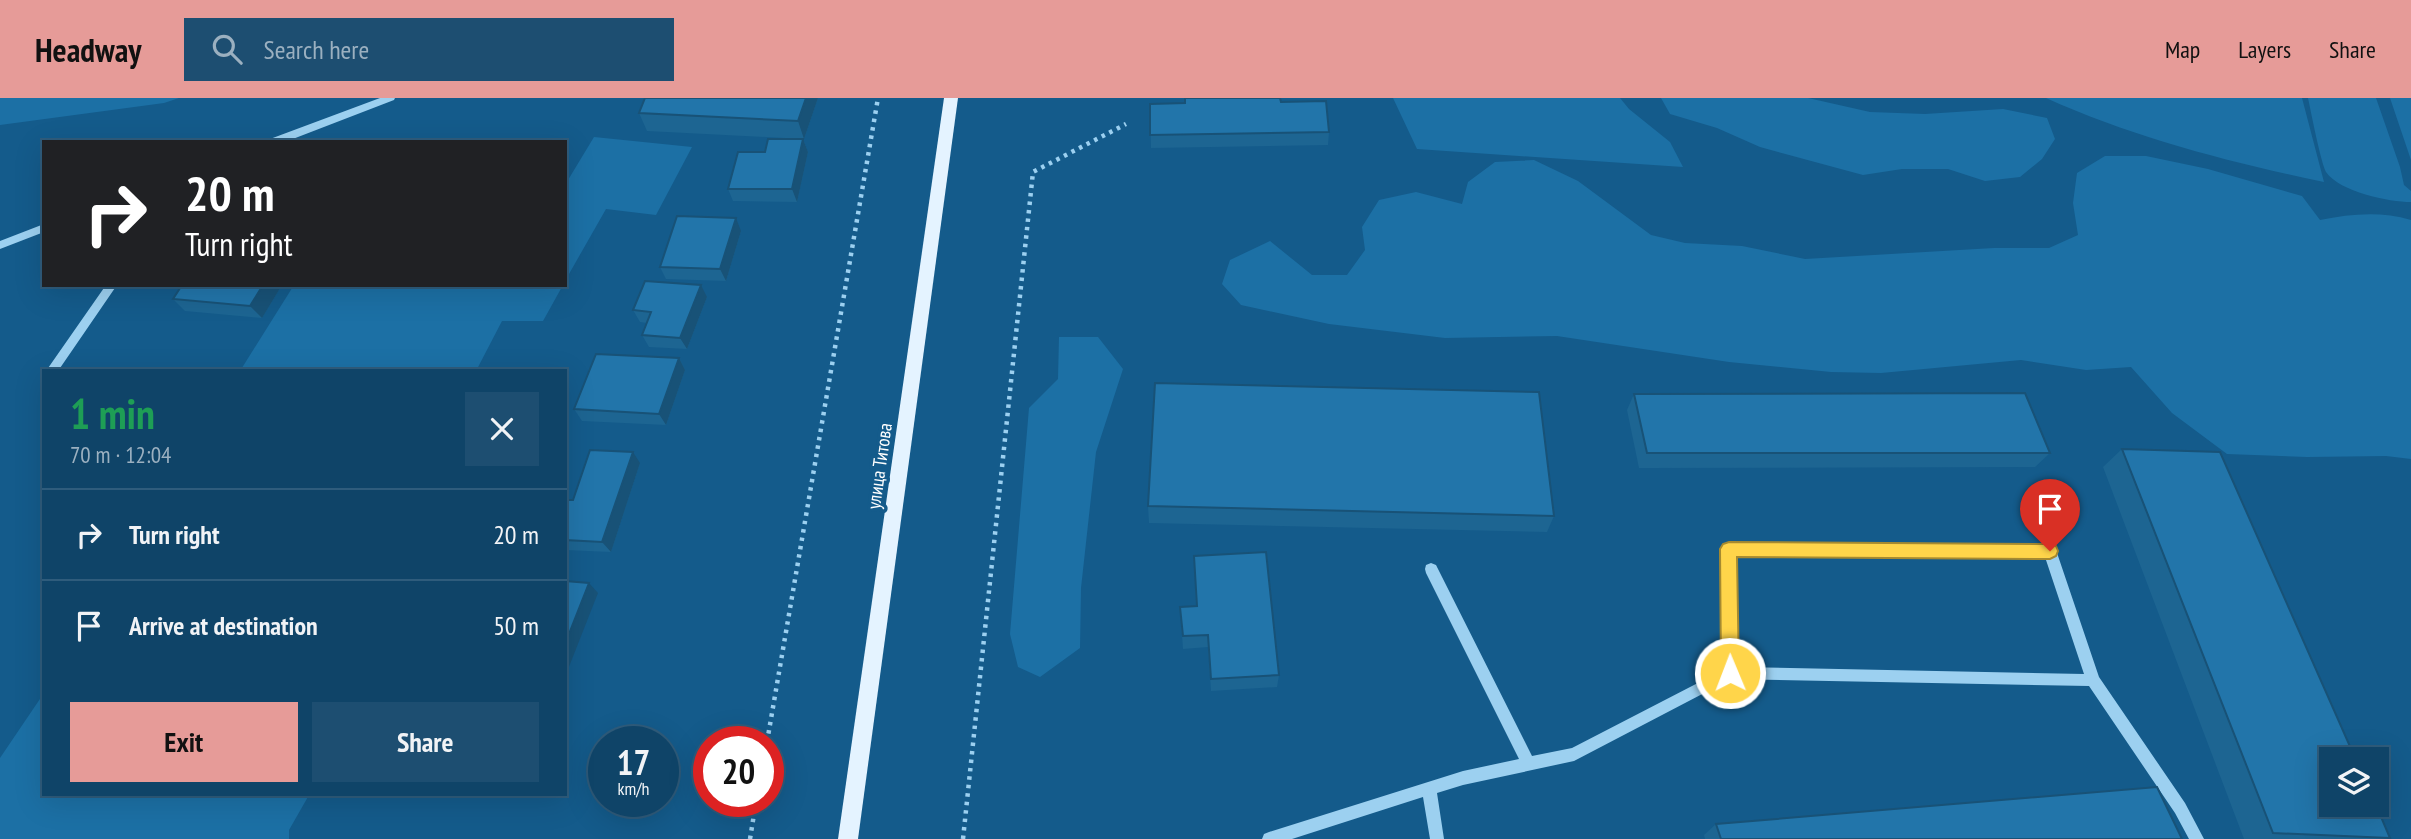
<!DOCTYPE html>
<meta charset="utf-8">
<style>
body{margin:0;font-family:"PT Sans Narrow",sans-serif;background:#1d4e71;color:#f1f3f6;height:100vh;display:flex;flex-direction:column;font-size:26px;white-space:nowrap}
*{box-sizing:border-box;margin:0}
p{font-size:23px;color:#9bb0c0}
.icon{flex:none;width:38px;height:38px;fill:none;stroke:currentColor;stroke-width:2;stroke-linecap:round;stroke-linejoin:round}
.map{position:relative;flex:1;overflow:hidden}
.sheet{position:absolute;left:42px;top:271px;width:525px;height:427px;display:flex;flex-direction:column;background:#0f4468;border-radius:0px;box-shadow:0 7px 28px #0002,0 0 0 2px #2f5c7c}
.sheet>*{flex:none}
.banner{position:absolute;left:42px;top:42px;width:525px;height:147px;border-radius:0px;box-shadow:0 7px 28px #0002,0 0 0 2px #2f5c7c;background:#202124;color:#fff;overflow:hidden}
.buttons{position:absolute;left:2319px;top:649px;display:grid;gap:14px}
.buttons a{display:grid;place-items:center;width:70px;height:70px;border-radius:0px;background:#0f4468;box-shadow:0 7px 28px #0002,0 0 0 2px #2f5c7c;font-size:35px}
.speed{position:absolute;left:588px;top:628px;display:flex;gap:14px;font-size:35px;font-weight:700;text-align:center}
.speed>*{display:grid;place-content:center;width:91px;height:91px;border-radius:50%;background:#0f4468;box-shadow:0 7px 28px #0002,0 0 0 2px #2f5c7c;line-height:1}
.speed small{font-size:18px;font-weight:400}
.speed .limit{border:10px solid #d22;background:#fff;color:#111}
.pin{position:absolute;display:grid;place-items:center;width:60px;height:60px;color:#fff;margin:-72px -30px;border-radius:50% 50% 50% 0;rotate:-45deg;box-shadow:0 0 7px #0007}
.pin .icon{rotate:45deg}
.me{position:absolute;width:77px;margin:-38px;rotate:359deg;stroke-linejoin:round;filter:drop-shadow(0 0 5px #0008)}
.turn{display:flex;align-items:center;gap:24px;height:147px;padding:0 28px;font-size:32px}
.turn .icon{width:91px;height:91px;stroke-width:2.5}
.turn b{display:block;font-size:49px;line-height:60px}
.round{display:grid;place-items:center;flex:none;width:74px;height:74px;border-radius:0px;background:#1d4e71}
.overview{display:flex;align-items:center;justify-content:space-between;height:119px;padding:0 28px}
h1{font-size:42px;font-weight:800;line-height:52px;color:#1e9e55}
.cta{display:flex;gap:14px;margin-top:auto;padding:14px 28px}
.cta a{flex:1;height:80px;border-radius:0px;background:#e69b98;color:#111;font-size:28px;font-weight:800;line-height:80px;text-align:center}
.cta a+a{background:#1d4e71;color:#f1f3f6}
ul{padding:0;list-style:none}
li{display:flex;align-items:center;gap:21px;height:91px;padding:0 28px;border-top:2px solid #2f5c7c}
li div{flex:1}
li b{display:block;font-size:26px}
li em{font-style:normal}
header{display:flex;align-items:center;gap:42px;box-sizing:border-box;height:98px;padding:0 35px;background:#e69b98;color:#111}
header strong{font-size:33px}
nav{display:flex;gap:38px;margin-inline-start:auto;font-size:24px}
.search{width:490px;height:63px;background:#1d4e71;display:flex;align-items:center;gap:18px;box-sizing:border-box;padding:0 24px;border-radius:0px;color:#9bb0c0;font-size:26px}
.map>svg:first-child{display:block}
.green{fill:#1c70a5}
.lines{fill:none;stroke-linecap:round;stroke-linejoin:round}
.path{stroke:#9cd0f0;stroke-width:4.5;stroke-dasharray:3.5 5;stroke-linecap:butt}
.minor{fill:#9cd0f0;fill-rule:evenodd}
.major{fill:#e4f3ff;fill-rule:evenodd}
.wall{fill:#1d6592}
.shaded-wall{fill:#185277}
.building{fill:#2275aa;stroke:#185277;stroke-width:2}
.route{fill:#ffd54a;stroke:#a68a30;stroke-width:2}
.labels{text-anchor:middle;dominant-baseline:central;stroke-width:7;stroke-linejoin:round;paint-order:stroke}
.street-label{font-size:19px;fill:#fff;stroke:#145b8b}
</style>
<header>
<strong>Headway</strong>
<div class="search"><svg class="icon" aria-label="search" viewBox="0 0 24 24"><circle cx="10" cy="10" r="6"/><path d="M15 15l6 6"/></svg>Search here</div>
<nav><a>Map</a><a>Layers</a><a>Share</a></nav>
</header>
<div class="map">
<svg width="2411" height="741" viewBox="0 0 2411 741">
<rect width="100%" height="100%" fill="#145b8b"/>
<path class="green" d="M 0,0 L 179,0 L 164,5 L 0,27 Z
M 1393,0 L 1620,0 L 1629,11 L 1670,44 L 1683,69 L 1417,51 Z
M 1661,0 L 1808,0 L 1870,14 L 1925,16 L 2003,11 L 2047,20 L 2055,41 L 2042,61 L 2020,79 L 1985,83 L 1948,71 L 1902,71 L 1863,77 L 1760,49 L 1717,30 L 1670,16 Z
M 2046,0 L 2302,0 L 2324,84 C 2229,64 2135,40 2046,0 Z
M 2308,0 L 2376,0 L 2400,69 L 2404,87 L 2411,93 L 2411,104 C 2389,104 2340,94 2326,74 C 2321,65 2311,14 2308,0 Z
M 2390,0 L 2411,0 L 2411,62 Z
M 594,39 L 692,49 L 656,117 L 606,111 L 565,183 L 565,87 Z
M 2105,58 L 2146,58 L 2208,71 L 2302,98 L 2320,122 C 2351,116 2380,113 2411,122 L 2411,361 L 2386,358 L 2307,359 L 2227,356 L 2172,315 L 2131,269 L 2086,272 L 2021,262 L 1881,275 L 1831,274 L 1729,264 L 1557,238 L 1445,240 L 1329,226 L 1241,207 L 1222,186 L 1230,162 L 1270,143 L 1312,177 L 1347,177 L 1365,152 L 1362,129 L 1379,102 L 1416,94 L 1462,106 L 1468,84 L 1495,64 L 1534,62 L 1578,83 L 1651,137 L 1685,145 L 1742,148 L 1805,161 L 1994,150 L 2049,150 L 2078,137 L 2073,105 L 2077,75 Z
M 294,187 L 563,187 L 543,223 L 502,223 L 476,273 L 240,273 Z
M 1059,239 L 1098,239 L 1123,271 L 1096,354 L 1081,490 L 1080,550 L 1040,579 L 1018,569 L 1010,536 L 1029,310 L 1058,281 Z
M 44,595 L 44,696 L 309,697 L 289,732 L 289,741 L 0,741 L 0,660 Z"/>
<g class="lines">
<path class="path" d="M 767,644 L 878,0
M 750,741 L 756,704
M 963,741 L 1033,74 L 1126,26"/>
<path class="minor" d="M 380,0 L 395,0 L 394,2 L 285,44 L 269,44 L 270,41 Z
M 44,126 L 44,134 L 0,151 L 0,143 Z
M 106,187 L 117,187 L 58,273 L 46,273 Z
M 1729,445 L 2050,447 L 2055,449 L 2099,579 L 2185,705 L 2204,741 L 2189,741 L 2175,715 L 2089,588 L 1731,581 L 1574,663 L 1463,687 L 1437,695 L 1444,741 L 1430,741 L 1423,699 L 1292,741 L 1262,741 L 1264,736 L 1269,734 L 1463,673 L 1519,661 L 1426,475 L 1425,471 L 1426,467 L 1431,465 L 1436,467 L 1532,658 L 1572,650 L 1723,572 L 1723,451 L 1725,447 ZM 1735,457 L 2045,459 L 2084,576 L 1737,569 Z"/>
<path class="major" d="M 944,0 L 958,0 L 858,741 L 838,741 Z"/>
</g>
<path class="wall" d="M 645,0 L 818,0 L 804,41 L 647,33 L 639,15 Z
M 1281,4 L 1329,34 L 1328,47 L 1151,50 L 1150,6 Z
M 803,41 L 808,54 L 797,104 L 733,103 L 728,91 Z
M 741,133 L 726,183 L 666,181 L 660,169 Z
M 182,187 L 282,187 L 262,220 L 185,213 L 173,201 Z
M 707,199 L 687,251 L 649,249 L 642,237 L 647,225 L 640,224 L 633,212 Z
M 679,260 L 685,272 L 666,327 L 582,323 L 574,311 Z
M 1634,296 L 2050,355 L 2035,369 L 1639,370 L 1627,312 Z
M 2122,351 L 2390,740 L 2387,741 L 2244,741 L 2103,369 Z
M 640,365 L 611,454 L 565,452 L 565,402 L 573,402 Z
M 1148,408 L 1554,418 L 1547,434 L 1149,425 Z
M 1194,458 L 1279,577 L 1277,589 L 1211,593 L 1208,549 L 1183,551 L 1180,509 L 1196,508 Z
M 1716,726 L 2182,741 L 1705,741 L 1704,737 Z"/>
<path class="shaded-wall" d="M 806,0 L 818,0 L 804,41 L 798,23 Z
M 803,41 L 808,54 L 797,104 L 792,91 Z
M 736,120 L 741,133 L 726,183 L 720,171 Z
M 263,187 L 282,187 L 262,220 L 250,208 Z
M 701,187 L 707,199 L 687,251 L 680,240 Z
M 679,260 L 685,272 L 666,327 L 659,316 Z
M 633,354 L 640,365 L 611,454 L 602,444 Z
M 589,485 L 598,495 L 565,579 L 565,546 Z"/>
<path class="building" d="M 645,0 L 806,0 L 798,23 L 639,15 Z
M 1185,0 L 1280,0 L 1281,4 L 1326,3 L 1329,34 L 1150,37 L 1150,6 L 1185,5 Z
M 768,41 L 803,41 L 792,91 L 728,91 L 738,54 L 765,54 Z
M 677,118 L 736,120 L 720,171 L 660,169 Z
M 645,183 L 701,187 L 680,240 L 642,237 L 651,214 L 633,212 Z
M 182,187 L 263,187 L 250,208 L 173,201 Z
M 596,256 L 679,260 L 659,316 L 574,311 Z
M 1155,285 L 1539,294 L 1554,418 L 1148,408 Z
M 2025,295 L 2050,355 L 1647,355 L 1634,296 Z
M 2122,351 L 2220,354 L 2356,662 L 2331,662 L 2331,707 L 2376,707 L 2390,740 L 2273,735 Z
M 590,352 L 633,354 L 602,444 L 565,442 L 565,402 L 573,402 Z
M 1266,454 L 1279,577 L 1211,581 L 1208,537 L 1183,538 L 1180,509 L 1197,508 L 1194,458 Z
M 565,483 L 589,485 L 565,546 Z
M 2157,689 L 2182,741 L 1721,741 L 1716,726 Z"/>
<path class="route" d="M 1729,444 L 2050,446 L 2056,448 L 2058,453 L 2056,458 L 2050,461 L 1737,459 L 1739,575 L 1736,581 L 1730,583 L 1724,581 L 1721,575 L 1720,451 L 1723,446 Z"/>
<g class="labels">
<g class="street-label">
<text transform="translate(879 368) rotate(-82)">улица Титова</text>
</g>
</g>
</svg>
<div class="buttons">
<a><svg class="icon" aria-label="layers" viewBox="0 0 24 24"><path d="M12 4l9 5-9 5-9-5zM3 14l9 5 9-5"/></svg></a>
</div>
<div class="speed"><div>17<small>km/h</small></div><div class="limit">20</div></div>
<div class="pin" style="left:2050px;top:453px;background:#d93025"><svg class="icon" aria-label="arrive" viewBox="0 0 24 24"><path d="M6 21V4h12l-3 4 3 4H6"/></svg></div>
<svg class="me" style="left:1730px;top:575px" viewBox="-20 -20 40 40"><circle r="17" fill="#ffd54a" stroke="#fff" stroke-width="3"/><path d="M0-11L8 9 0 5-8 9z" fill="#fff"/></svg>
<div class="banner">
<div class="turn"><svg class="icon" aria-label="right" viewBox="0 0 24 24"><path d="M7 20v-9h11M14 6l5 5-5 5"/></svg><div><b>20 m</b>Turn right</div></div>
</div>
<section class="sheet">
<div class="overview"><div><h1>1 min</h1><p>70 m · 12:04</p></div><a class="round"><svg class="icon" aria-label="close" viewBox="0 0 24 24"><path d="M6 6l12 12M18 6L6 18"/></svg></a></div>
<ul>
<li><svg class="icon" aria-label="right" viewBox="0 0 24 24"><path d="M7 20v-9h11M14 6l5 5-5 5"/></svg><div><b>Turn right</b></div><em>20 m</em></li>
<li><svg class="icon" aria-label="arrive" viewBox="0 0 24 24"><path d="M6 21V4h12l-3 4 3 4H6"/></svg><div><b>Arrive at destination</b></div><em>50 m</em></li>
</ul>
<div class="cta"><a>Exit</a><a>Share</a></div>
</section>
</div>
